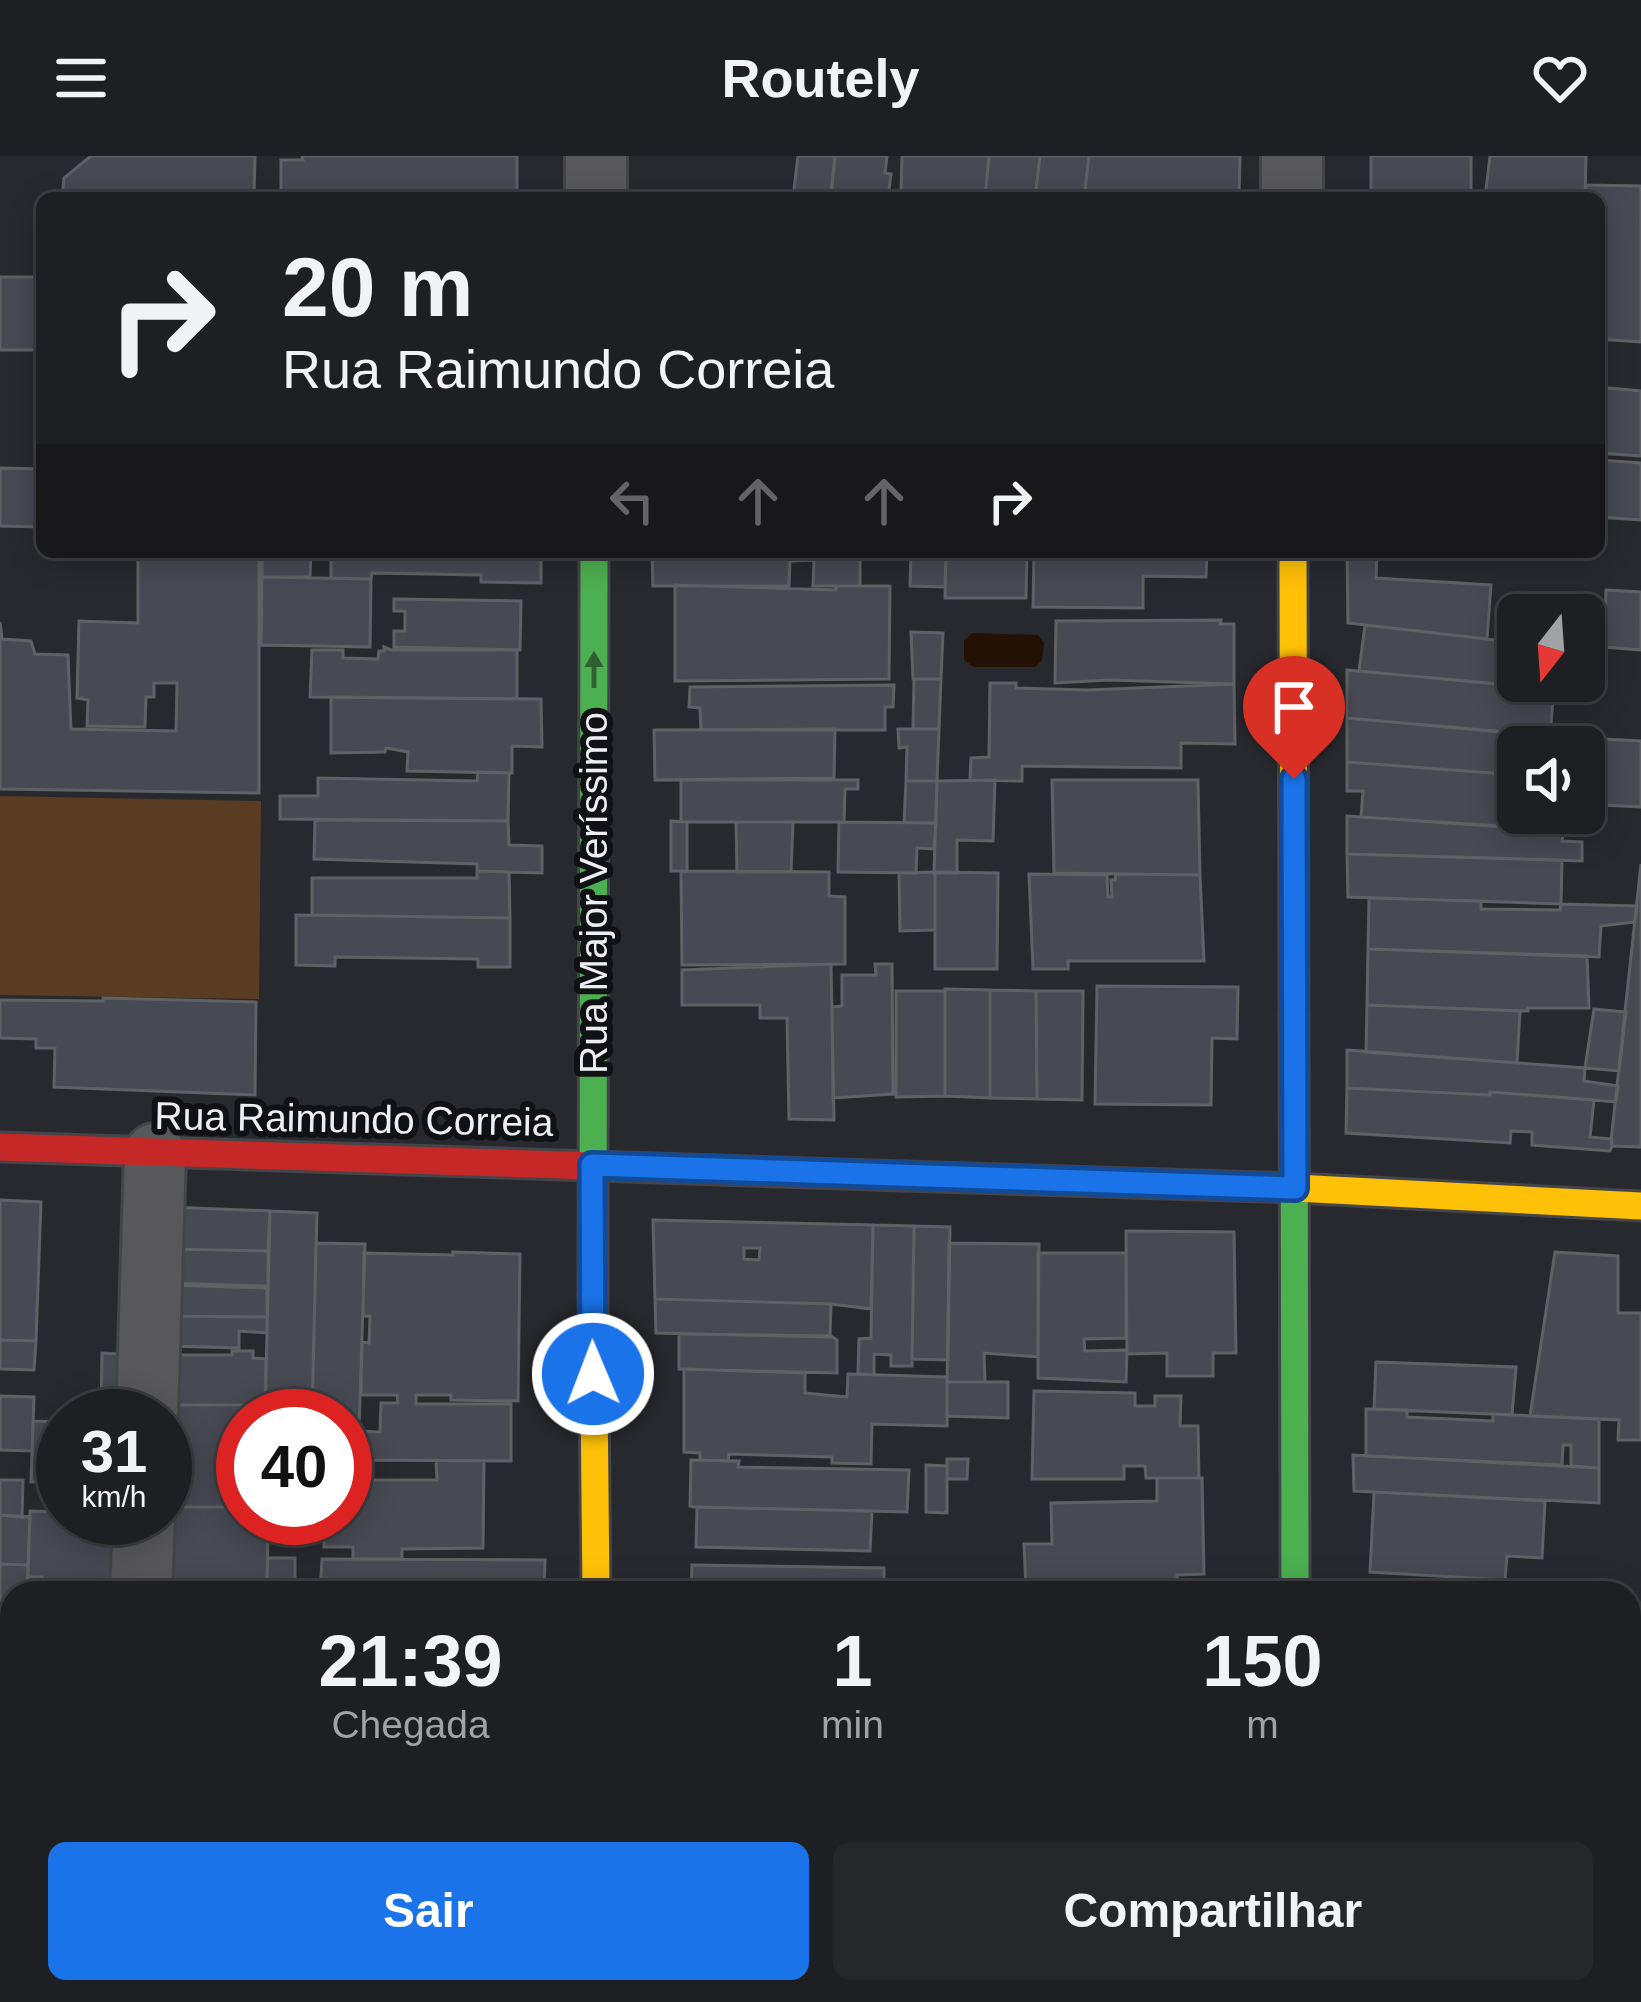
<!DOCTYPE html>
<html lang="pt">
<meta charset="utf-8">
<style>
body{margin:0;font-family:Arial,sans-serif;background:#26272a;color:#f1f3f6;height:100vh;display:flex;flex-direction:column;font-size:45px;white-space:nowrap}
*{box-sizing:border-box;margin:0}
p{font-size:39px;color:#a1a2a5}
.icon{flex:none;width:66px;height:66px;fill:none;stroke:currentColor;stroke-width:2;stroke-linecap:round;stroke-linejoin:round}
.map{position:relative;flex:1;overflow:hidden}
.sheet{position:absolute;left:0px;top:1425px;width:1641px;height:423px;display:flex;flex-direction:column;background:#1e1f22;border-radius:36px 36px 0 0;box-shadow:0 6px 30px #0003,0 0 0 3px #3c3d40}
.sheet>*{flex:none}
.guide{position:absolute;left:36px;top:36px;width:1569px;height:366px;border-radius:18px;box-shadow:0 6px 30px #0003,0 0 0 3px #3c3d40;background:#1e1f22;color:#f1f3f6;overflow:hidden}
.needle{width:78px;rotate:197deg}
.buttons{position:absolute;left:1497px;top:438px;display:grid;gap:24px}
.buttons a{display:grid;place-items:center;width:108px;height:108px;border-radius:18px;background:#1e1f22;box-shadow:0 6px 30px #0003,0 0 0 3px #3c3d40;font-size:60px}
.speed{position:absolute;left:36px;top:1233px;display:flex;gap:24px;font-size:60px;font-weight:700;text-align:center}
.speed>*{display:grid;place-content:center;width:156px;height:156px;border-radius:50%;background:#1e1f22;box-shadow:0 6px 30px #0003,0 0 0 3px #3c3d40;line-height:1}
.speed small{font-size:30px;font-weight:400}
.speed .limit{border:18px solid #d22;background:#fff;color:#111}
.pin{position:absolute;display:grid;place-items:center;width:102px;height:102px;color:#fff;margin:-123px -51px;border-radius:50% 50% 50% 0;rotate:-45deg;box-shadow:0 0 12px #0007}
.pin .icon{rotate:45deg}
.me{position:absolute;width:132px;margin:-66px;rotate:359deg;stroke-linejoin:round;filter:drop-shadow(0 0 9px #0008)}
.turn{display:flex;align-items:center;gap:42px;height:252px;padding:0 48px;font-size:54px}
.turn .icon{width:156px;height:156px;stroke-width:2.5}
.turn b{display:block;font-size:84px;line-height:102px}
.lanes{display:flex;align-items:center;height:114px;padding:0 48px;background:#0003;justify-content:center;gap:60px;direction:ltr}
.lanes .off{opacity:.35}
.eta{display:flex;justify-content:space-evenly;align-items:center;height:204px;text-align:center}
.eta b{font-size:72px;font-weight:800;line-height:84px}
.primary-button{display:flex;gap:24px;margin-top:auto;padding:24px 48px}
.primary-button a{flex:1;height:138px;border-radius:18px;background:#1a73e8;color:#fff;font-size:48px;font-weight:800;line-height:138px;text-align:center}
.primary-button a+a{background:#26272a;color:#f1f3f6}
header{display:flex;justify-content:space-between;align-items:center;height:156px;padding:0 48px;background:#1e1f22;font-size:54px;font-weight:800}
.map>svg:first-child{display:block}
.green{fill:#5a3c23}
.water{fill:#231105}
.building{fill:#474953;stroke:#606165;stroke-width:3;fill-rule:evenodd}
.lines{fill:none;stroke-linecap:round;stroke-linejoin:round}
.street-casing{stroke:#444549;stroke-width:66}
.fast-casing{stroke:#444549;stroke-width:33}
.slow-casing{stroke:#444549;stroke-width:33}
.jam-casing{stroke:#444549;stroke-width:33}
.street{stroke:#58585a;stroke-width:60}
.fast{stroke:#4caf50;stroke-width:27}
.slow{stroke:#ffc107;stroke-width:27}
.jam{stroke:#c62828;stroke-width:27}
.oneway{fill:#2e6032}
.route-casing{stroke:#114b97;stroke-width:30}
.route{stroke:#1a73e8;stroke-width:21}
.labels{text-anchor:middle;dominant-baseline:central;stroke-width:12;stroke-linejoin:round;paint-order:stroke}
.street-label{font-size:39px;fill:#edeef4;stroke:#101115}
</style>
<header><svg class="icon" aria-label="menu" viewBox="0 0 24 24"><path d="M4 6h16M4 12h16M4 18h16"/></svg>Routely<svg class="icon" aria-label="heart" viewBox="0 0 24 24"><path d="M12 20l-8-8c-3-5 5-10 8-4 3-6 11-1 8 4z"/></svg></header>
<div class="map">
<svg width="1641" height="1846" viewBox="0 0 1641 1846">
<rect width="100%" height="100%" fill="#28292e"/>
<path class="green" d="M 0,640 L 261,645 L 259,843 L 0,839 Z"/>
<path class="water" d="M 973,477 L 1038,479 L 1044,487 L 1042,504 L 1035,511 L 974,511 L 964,504 L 964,484 Z"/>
<path class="building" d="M 91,0 L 255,0 L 254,42 L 62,42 L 64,22 Z
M 302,0 L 517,0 L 517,42 L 281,42 L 281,4 L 303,4 Z
M 798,0 L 835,0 L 831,42 L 793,42 Z
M 835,0 L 887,0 L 885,17 L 891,18 L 888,42 L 851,42 L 831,36 Z
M 902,0 L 989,0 L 985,42 L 901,39 Z
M 989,0 L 1040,0 L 1035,42 L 985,42 Z
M 1040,0 L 1089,0 L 1084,42 L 1035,42 Z
M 1089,0 L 1240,0 L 1239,42 L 1084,42 Z
M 1371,0 L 1471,0 L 1471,42 L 1371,42 Z
M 1490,0 L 1586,0 L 1585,42 L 1485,42 Z
M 1586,29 L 1641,30 L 1641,186 L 1599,183 L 1599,42 L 1585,42 Z
M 0,121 L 42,121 L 42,194 L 0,194 Z
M 1599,231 L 1641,235 L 1641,300 L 1599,297 Z
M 1599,304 L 1641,307 L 1641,364 L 1599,361 Z
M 0,312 L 41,313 L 41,371 L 0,370 Z
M 138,396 L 259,396 L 259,637 L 0,633 L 0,466 L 2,483 L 31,485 L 35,498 L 68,499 L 71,573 L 176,575 L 177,527 L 154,527 L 154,541 L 146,541 L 145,571 L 87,570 L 88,544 L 77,542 L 79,465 L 138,467 Z
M 262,396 L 311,396 L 310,421 L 262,421 Z
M 331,396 L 541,396 L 541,427 L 481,426 L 481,419 L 372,417 L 371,423 L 331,422 Z
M 652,396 L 860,396 L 860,430 L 813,430 L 814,404 L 790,405 L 789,430 L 653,430 Z
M 911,396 L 946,396 L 945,431 L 910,430 Z
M 946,396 L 1027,396 L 1026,442 L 945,442 Z
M 1034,396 L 1207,396 L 1206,421 L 1143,420 L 1143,452 L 1033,451 Z
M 1347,396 L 1377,396 L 1376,422 L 1491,429 L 1487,483 L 1348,467 Z
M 262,421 L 371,423 L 370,491 L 261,489 Z
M 675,429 L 836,434 L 836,430 L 890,430 L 889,523 L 675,525 Z
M 1606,434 L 1641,436 L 1641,494 L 1604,491 Z
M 394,443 L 521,445 L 520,494 L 394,491 L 394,475 L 405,475 L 405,455 L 394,455 Z
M 1221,464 L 1220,468 L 1234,468 L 1234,528 L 1109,524 L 1055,527 L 1056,465 Z
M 1365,469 L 1512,486 L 1507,529 L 1359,515 Z
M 911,476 L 943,477 L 941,523 L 913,523 Z
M 384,491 L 391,494 L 517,494 L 517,543 L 310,541 L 312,494 L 343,494 L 343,502 L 378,503 L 379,495 L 384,495 Z
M 1347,514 L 1554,533 L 1550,580 L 1347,562 Z
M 914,523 L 941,523 L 939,573 L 913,573 Z
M 990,527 L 1016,527 L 1016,532 L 1087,534 L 1234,528 L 1235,588 L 1181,587 L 1181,612 L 1022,610 L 1022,625 L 970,624 L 971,602 L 989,601 Z
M 894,529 L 893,551 L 885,551 L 885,574 L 701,574 L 700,552 L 689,551 L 690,531 Z
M 331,541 L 541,543 L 542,591 L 512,590 L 512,617 L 407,615 L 408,596 L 386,592 L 385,596 L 331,597 Z
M 1347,562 L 1546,580 L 1545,591 L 1518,591 L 1517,619 L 1347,606 Z
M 835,573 L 834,622 L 655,624 L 654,574 Z
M 898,573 L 939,573 L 937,625 L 906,625 L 907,591 L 899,592 Z
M 1564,581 L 1641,585 L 1641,651 L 1584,648 L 1584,591 L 1563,591 Z
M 1347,606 L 1518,619 L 1516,671 L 1361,661 L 1363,635 L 1347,635 Z
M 478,616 L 509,617 L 508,665 L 280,663 L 280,640 L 318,640 L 318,622 L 477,625 Z
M 681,624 L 858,624 L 858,633 L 845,633 L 844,666 L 681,666 Z
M 995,624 L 993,685 L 957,684 L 957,717 L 934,717 L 937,625 Z
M 1052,624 L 1198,624 L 1200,719 L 1054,717 Z
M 906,625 L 937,625 L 936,667 L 904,667 Z
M 1347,660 L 1564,675 L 1562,685 L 1582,686 L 1582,705 L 1347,698 Z
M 315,664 L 508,665 L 509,689 L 542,690 L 542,717 L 477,715 L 477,708 L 314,703 Z
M 671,665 L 687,666 L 687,715 L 671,715 Z
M 736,666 L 793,666 L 791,716 L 737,716 Z
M 839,666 L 936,667 L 934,693 L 917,692 L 916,717 L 838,716 Z
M 1347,698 L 1562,704 L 1561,748 L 1348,741 Z
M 1641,708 L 1641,991 L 1612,990 L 1611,985 Z
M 477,715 L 509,716 L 510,762 L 312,759 L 312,722 L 477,722 Z
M 681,715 L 829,716 L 829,740 L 845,741 L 845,808 L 682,809 Z
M 935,716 L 935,774 L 900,775 L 899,717 Z
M 935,716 L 998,717 L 997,813 L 935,813 Z
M 1029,718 L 1107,719 L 1108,741 L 1112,741 L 1111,724 L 1115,724 L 1116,718 L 1200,719 L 1204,805 L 1068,805 L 1068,813 L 1033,813 Z
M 1369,742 L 1481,745 L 1481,753 L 1560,754 L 1561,748 L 1637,750 L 1635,766 L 1601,770 L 1599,801 L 1368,793 Z
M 296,759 L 510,762 L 510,811 L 478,811 L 478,803 L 335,801 L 335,810 L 296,809 Z
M 1368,793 L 1587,800 L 1589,852 L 1528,852 L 1528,855 L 1367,849 Z
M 831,808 L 834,964 L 789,963 L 787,862 L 760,862 L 760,849 L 682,849 L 682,814 Z
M 875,808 L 892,808 L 893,938 L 833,942 L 832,851 L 842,850 L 842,819 L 876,819 Z
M 1097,830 L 1238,831 L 1237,883 L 1212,882 L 1211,949 L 1095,948 Z
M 945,833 L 990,834 L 990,942 L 945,940 Z
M 990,834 L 1036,835 L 1037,943 L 990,942 Z
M 896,835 L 945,835 L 945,940 L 896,941 Z
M 1036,835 L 1083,835 L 1082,944 L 1037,943 Z
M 103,842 L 256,846 L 255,939 L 54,931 L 55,892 L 36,892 L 36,883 L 0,882 L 0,844 L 103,845 Z
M 1367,849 L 1520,855 L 1517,907 L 1366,896 Z
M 1594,853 L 1626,856 L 1619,915 L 1585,912 Z
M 1347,894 L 1585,912 L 1584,925 L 1618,930 L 1616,946 L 1490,936 L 1490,939 L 1347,932 Z
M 1347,932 L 1490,939 L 1490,936 L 1594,944 L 1590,981 L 1612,983 L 1612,990 L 1610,995 L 1532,989 L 1532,976 L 1511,975 L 1510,987 L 1346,977 Z
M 0,1044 L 41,1046 L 36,1185 L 0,1184 Z
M 168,1051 L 270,1055 L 268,1095 L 167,1093 Z
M 270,1055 L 317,1057 L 312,1260 L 265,1260 Z
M 653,1064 L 873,1069 L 871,1153 L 831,1148 L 655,1143 ZM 744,1092 L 760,1092 L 759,1104 L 744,1103 Z
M 873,1069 L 914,1070 L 912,1210 L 891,1210 L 891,1199 L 874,1198 L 874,1219 L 858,1218 L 859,1183 L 871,1182 Z
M 914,1070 L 950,1071 L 948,1204 L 912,1203 Z
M 1126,1075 L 1234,1076 L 1236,1197 L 1213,1197 L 1213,1220 L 1167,1220 L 1167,1197 L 1127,1198 Z
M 316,1087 L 365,1088 L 358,1304 L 345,1304 L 345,1260 L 312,1260 Z
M 949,1087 L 1039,1088 L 1038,1201 L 984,1197 L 985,1226 L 947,1226 Z
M 167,1093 L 268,1095 L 268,1130 L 167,1127 Z
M 453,1096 L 520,1098 L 518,1245 L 451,1244 L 451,1239 L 416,1239 L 416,1248 L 511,1248 L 511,1305 L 358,1304 L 360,1275 L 380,1276 L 381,1247 L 398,1247 L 397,1239 L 361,1239 L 362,1186 L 369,1187 L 370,1160 L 363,1160 L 364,1097 L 453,1099 Z
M 1555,1096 L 1618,1100 L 1618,1157 L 1641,1157 L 1641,1284 L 1618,1284 L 1619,1264 L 1530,1260 Z
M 1038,1097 L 1126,1097 L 1126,1182 L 1084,1183 L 1085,1195 L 1127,1194 L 1126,1226 L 1038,1222 Z
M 167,1129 L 267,1132 L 267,1161 L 167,1160 Z
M 655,1143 L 831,1148 L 830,1181 L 656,1177 Z
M 167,1160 L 267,1161 L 267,1177 L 239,1175 L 239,1192 L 167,1190 Z
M 679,1178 L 831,1180 L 837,1184 L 837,1217 L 679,1213 Z
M 0,1184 L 36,1185 L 34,1214 L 0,1213 Z
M 232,1195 L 253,1195 L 253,1202 L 266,1203 L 265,1249 L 167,1249 L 167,1199 L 232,1199 Z
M 102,1197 L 134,1199 L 132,1260 L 101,1260 Z
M 1376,1206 L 1516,1211 L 1512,1259 L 1374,1253 Z
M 684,1213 L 805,1217 L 805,1237 L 847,1241 L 848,1218 L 947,1221 L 947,1270 L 872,1268 L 871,1308 L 832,1307 L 832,1301 L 729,1298 L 728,1305 L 700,1304 L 700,1297 L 684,1296 Z
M 947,1226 L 1008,1226 L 1008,1262 L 947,1260 Z
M 1034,1235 L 1135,1237 L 1135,1250 L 1155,1250 L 1155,1240 L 1181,1240 L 1180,1270 L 1198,1270 L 1199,1322 L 1146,1322 L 1145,1310 L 1124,1310 L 1124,1323 L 1032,1323 Z
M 0,1240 L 34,1241 L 32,1295 L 0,1294 Z
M 167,1249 L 265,1249 L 265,1260 L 243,1260 L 243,1351 L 168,1351 Z
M 1366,1253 L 1407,1254 L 1407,1261 L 1493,1265 L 1493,1258 L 1599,1263 L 1599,1312 L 1571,1310 L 1571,1289 L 1563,1289 L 1562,1309 L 1366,1300 Z
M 33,1265 L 63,1266 L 63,1326 L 31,1326 Z
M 1353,1299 L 1599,1312 L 1599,1347 L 1354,1335 Z
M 947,1303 L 968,1303 L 967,1323 L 947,1323 Z
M 345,1304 L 363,1305 L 364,1324 L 437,1324 L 436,1305 L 484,1305 L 483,1392 L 402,1393 L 402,1403 L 353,1403 L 353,1391 L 324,1391 L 324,1362 L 345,1362 Z
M 691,1304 L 739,1305 L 738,1311 L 909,1314 L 907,1356 L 694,1351 L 690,1350 Z
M 926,1309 L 947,1310 L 947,1357 L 926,1356 Z
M 1157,1322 L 1202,1322 L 1204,1418 L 1177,1419 L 1177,1429 L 1026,1432 L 1024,1388 L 1052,1388 L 1051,1347 L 1157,1345 Z
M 0,1324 L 23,1324 L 22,1361 L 0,1359 Z
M 1374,1336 L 1545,1345 L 1542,1402 L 1507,1400 L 1505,1424 L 1370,1416 Z
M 168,1351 L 241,1351 L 241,1367 L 268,1367 L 267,1428 L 168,1430 Z
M 697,1351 L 872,1355 L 870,1395 L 696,1391 Z
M 30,1355 L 63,1356 L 63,1362 L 122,1362 L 128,1437 L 42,1437 L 42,1421 L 28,1421 Z
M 0,1359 L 30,1361 L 28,1409 L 0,1408 Z
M 268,1402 L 295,1402 L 295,1437 L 266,1437 Z
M 322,1403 L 545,1404 L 544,1437 L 320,1437 Z
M 0,1408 L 28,1409 L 27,1437 L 12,1437 L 12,1491 L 0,1490 Z
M 692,1409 L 884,1412 L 884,1437 L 691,1437 Z
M 1202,1428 L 1202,1437 L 1168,1437 L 1168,1429 Z
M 168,1434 L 232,1435 L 266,1437 L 168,1437 Z
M 1629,1627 L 1641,1627 L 1641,1679 L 1629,1679 Z
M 0,1645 L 12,1645 L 10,1707 L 0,1706 Z
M 11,1680 L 12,1680 L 12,1765 L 8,1765 Z
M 1641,1700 L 1641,1802 L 1635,1802 L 1629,1800 L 1629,1701 Z
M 0,1719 L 9,1719 L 8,1765 L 0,1764 Z
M 27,1836 L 83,1836 L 82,1846 L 27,1846 Z
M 154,1836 L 210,1836 L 210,1846 L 154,1846 Z
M 210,1836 L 251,1836 L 251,1846 L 210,1846 Z
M 697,1836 L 896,1836 L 896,1846 L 697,1846 Z
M 953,1836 L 1237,1836 L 1238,1846 L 953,1846 Z
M 1370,1836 L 1536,1836 L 1536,1846 L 1370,1846 Z"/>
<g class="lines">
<defs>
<path id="street" d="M 1292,0 L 1292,42
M 596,42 L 596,0
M 147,1260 L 155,998
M 141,1437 L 144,1362
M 601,1836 L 601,1846
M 1295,1836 L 1295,1846
M 129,1846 L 130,1836"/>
<path id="fast" d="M 1294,859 L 1295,1437
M 593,1139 L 594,396"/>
<path id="slow" d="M 1293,396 L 1294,859
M 904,1020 L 1295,1032 L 1641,1050
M 593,1139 L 596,1437"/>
<path id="jam" d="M 0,991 L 904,1020"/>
</defs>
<use href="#street" class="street-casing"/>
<use href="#fast" class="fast-casing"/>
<use href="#slow" class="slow-casing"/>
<use href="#jam" class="jam-casing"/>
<use href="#street" class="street"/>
<use href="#fast" class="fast"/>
<use href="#slow" class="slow"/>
<use href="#jam" class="jam"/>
</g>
<defs><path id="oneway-solid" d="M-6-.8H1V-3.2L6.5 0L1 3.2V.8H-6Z" transform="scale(3)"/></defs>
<use class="oneway" href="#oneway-solid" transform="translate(594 514) rotate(-90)"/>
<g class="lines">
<defs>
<path id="route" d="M 593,1218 L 592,1009 L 1295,1032 L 1294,623"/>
</defs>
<use href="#route" class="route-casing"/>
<use href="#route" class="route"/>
</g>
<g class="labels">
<g class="street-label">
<text transform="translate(593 737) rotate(-90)">Rua Major Veríssimo</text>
<text transform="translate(354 963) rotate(1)">Rua Raimundo Correia</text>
</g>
</g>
</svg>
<div class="buttons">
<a><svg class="needle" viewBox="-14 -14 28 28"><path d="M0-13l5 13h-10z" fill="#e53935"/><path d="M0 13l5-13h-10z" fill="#a1a2a5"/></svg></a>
<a><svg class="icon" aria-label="sound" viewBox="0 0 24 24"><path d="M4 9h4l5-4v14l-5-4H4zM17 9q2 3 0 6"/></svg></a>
</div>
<div class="speed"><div>31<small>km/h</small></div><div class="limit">40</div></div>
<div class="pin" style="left:1294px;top:623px;background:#d93025"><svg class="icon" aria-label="arrive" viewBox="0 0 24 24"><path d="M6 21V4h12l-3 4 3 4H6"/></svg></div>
<svg class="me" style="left:593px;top:1218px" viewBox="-20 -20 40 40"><circle r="17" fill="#1a73e8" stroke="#fff" stroke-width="3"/><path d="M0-11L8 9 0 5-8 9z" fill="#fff"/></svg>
<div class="guide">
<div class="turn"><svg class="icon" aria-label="right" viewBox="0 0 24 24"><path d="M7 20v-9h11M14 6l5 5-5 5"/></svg><div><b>20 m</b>Rua Raimundo Correia</div></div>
<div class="lanes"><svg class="icon off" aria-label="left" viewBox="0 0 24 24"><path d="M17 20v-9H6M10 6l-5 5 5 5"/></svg><svg class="icon off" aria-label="ahead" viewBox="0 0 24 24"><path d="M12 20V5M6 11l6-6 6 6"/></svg><svg class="icon off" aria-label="ahead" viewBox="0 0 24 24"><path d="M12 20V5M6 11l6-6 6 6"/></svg><svg class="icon" aria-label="right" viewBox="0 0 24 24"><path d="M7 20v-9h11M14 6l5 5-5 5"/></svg></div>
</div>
<section class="sheet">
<div class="eta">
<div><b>21:39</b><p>Chegada</p></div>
<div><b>1</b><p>min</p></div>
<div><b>150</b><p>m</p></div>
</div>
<div class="primary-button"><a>Sair</a><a>Compartilhar</a></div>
</section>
</div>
